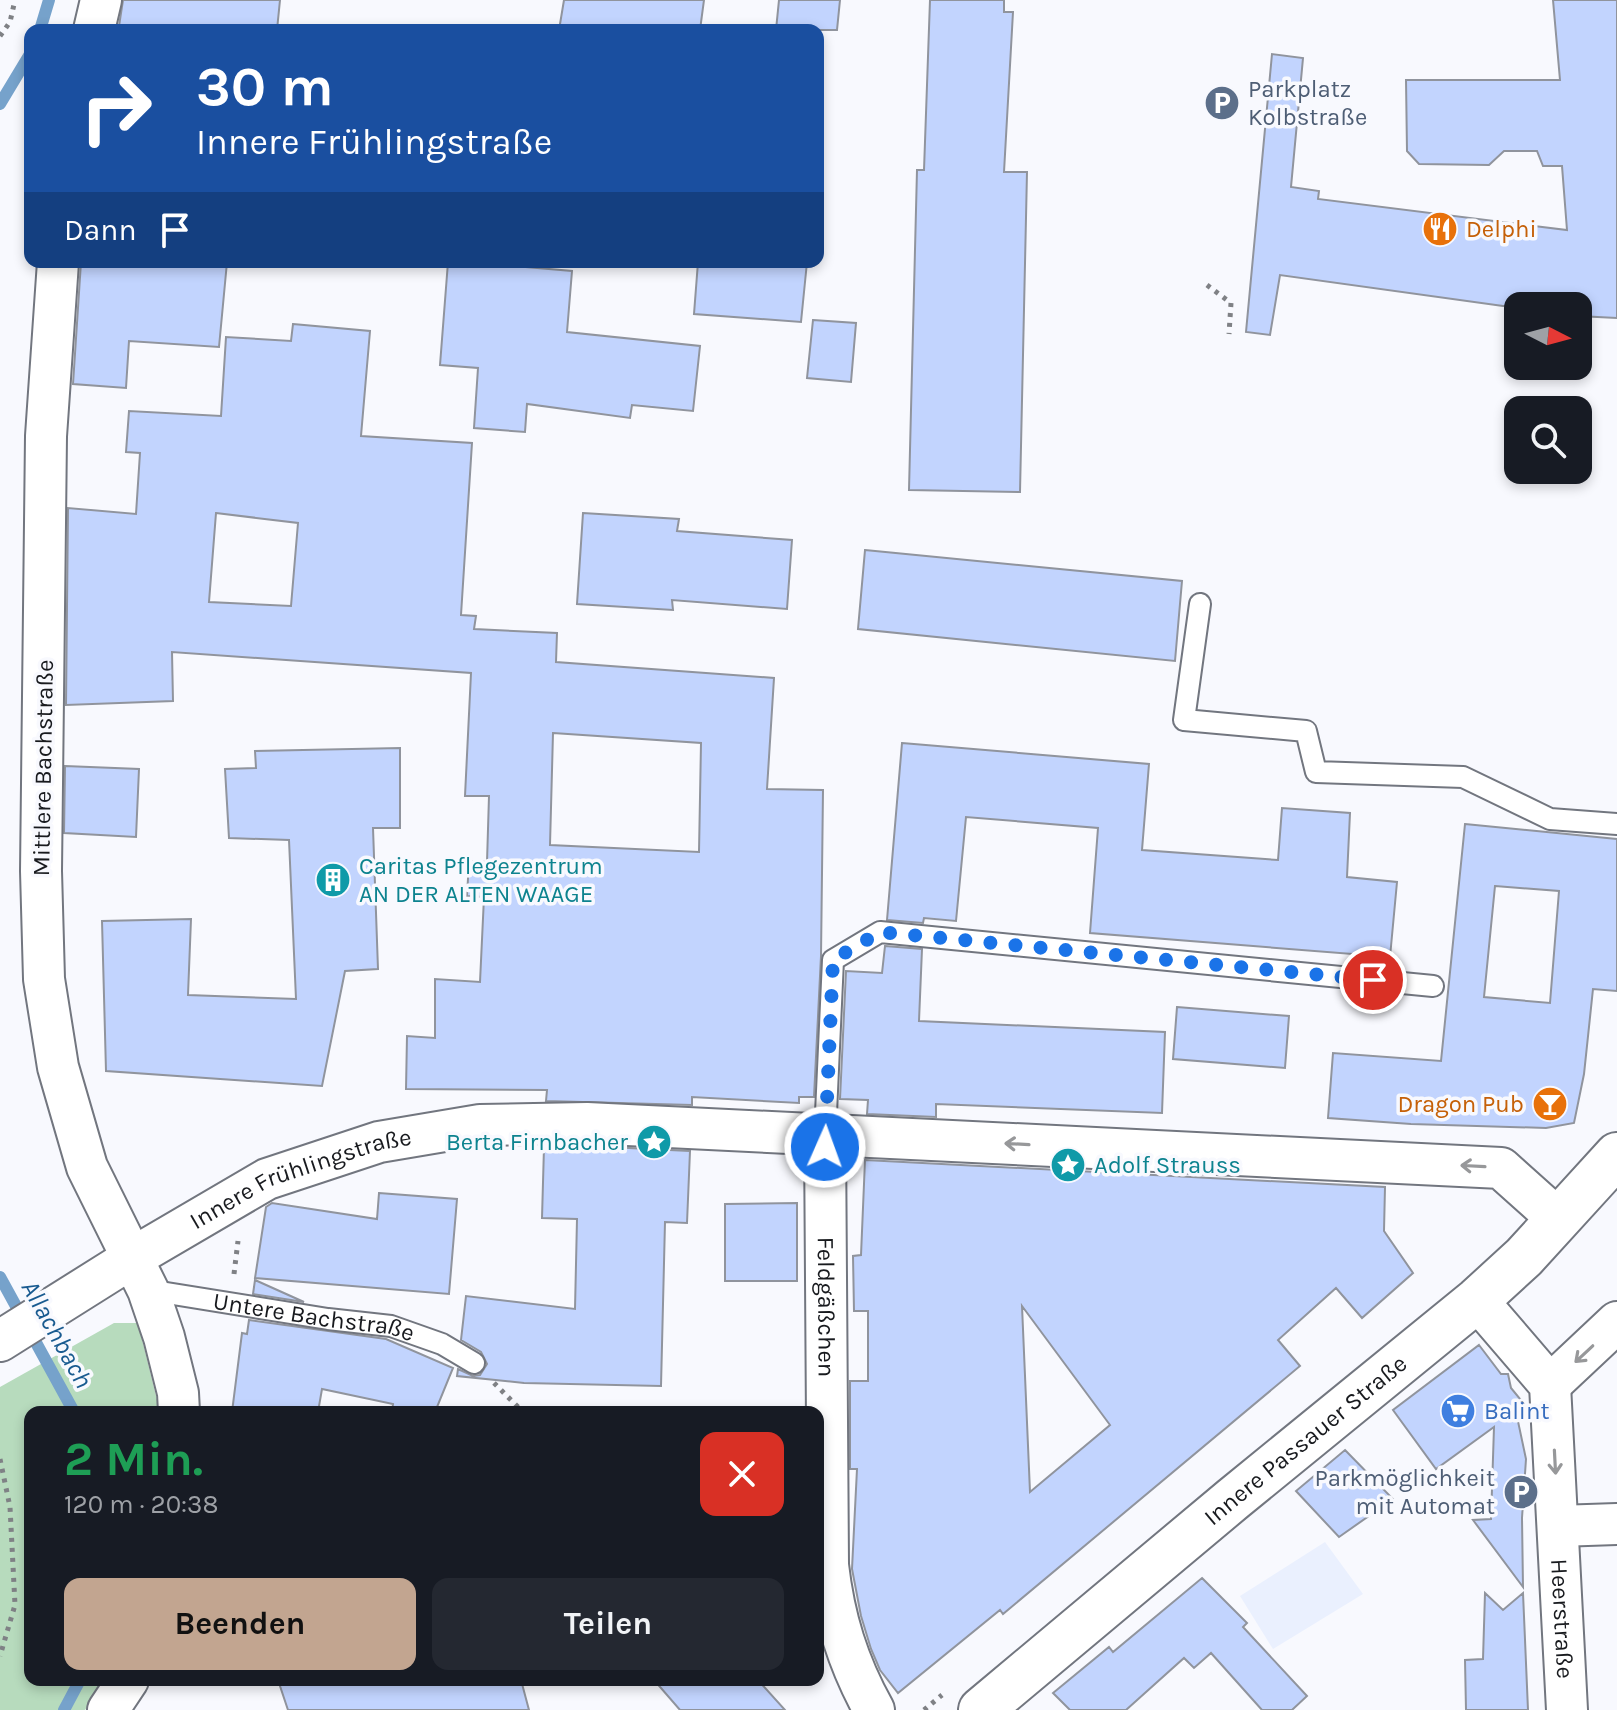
<!DOCTYPE html>
<html lang="de">
<meta charset="utf-8">
<style>
body{margin:0;font-family:Karla,sans-serif;background:#242831;color:#f1f3f6;height:100vh;display:flex;flex-direction:column;font-size:30px;white-space:nowrap}
*{box-sizing:border-box;margin:0}
p{font-size:26px;color:#9ea1a6}
.icon{flex:none;width:44px;height:44px;fill:none;stroke:currentColor;stroke-width:2;stroke-linecap:round;stroke-linejoin:round}
.map{position:relative;flex:1;overflow:hidden}
.drawer{position:absolute;left:24px;top:1406px;width:800px;height:280px;display:flex;flex-direction:column;background:#171b24;border-radius:16px;box-shadow:0 4px 12px #0003}
.drawer>*{flex:none}
.top-card{position:absolute;left:24px;top:24px;width:800px;height:244px;border-radius:16px;box-shadow:0 4px 12px #0003;background:#1a4fa0;color:#fff;overflow:hidden}
.needle{width:52px;rotate:96deg}
.controls{position:absolute;left:1504px;top:292px;display:grid;gap:16px}
.controls a{display:grid;place-items:center;width:88px;height:88px;border-radius:16px;background:#171b24;box-shadow:0 4px 12px #0003;font-size:40px}
.pin{position:absolute;display:grid;place-items:center;width:68px;height:68px;color:#fff;margin:-34px;border:4px solid #fff;border-radius:50%;box-shadow:0 2px 8px #0007}
.me{position:absolute;width:88px;margin:-44px;rotate:2deg;stroke-linejoin:round;filter:drop-shadow(0 0 6px #0008)}
.turn{display:flex;align-items:center;gap:28px;height:168px;padding:0 40px;font-size:36px}
.turn .icon{width:104px;height:104px;stroke-width:2.5}
.turn b{display:block;font-size:56px;line-height:68px}
.then{display:flex;align-items:center;height:76px;padding:0 40px;background:#0003;gap:16px;font-size:30px}
.round{display:grid;place-items:center;flex:none;width:84px;height:84px;border-radius:16px;background:#242831}
.headline{display:flex;align-items:center;justify-content:space-between;height:136px;padding:0 40px}
h1{font-size:48px;font-weight:700;line-height:60px;color:#1e9e55}
.primary-button{display:flex;gap:16px;margin-top:auto;padding:16px 40px}
.primary-button a{flex:1;height:92px;border-radius:16px;background:#c2a590;color:#111;font-size:32px;font-weight:700;line-height:92px;text-align:center}
.primary-button a+a{background:#242831;color:#f1f3f6}
.map>svg:first-child{display:block}
.built{fill:#eaf0fe}
.green{fill:#b7dbbd}
.lines{fill:none;stroke-linecap:round;stroke-linejoin:round}
.stream{stroke:#76a2cb;stroke-width:12}
.building{fill:#c2d4fe;stroke:#90949d;stroke-width:2;fill-rule:evenodd}
.lane-casing{stroke:#72767f;stroke-width:24}
.street-casing{stroke:#72767f;stroke-width:44}
.secondary-casing{stroke:#72767f;stroke-width:48}
.path{stroke:#7f8185;stroke-width:5;stroke-dasharray:4 6;stroke-linecap:butt}
.lane{stroke:#fff;stroke-width:20}
.street{stroke:#fff;stroke-width:40}
.secondary{stroke:#fff;stroke-width:44}
.oneway{stroke:#97989a}
.route{stroke:#1a73e8;stroke-width:14;stroke-dasharray:0 25.2}
.labels{text-anchor:middle;dominant-baseline:central;stroke-width:7;stroke-linejoin:round;paint-order:stroke}
.service-label{font-size:24px;fill:#4e5e75;stroke:#f8f9fe;text-anchor:start}
.food-label{font-size:24px;fill:#c56008;stroke:#f8f9fe;text-anchor:start}
.street-label{font-size:24px;fill:#181a1e;stroke:#f8f9fe}
.culture-label{font-size:24px;fill:#0d838f;stroke:#f8f9fe;text-anchor:start}
.shop-label{font-size:24px;fill:#366cbe;stroke:#f8f9fe;text-anchor:start}
.water-label{font-size:26px;font-style:italic;fill:#195b90;stroke:#f8f9fe}
</style>
<div class="map">
<svg width="1617" height="1710" viewBox="0 0 1617 1710">
<rect width="100%" height="100%" fill="#f8f9fe"/>
<path class="built" d="M 1325,1542 L 1363,1594 L 1273,1649 L 1240,1596 Z"/>
<path class="green" d="M 114,1323 L 138,1323 L 160,1412 L 30,1412 L 30,1680 L 105,1680 L 85,1710 L 0,1710 L 0,1387 Z"/>
<g class="lines">
<path class="stream" d="M 40,30 L 49,0
M 0,104 L 30,54
M 0,1277 L 74,1412
M 64,1710 L 80,1680"/>
</g>
<path class="building" d="M 123,0 L 280,0 L 277,30 L 138,30 L 119,26 Z
M 564,0 L 704,0 L 700,30 L 559,30 Z
M 779,0 L 840,0 L 837,30 L 776,30 Z
M 930,0 L 1004,0 L 1004,12 L 1013,12 L 1004,172 L 1027,172 L 1020,492 L 909,490 L 917,170 L 924,170 Z
M 1553,0 L 1617,0 L 1617,318 L 1578,316 L 1578,306 L 1503,306 L 1280,275 L 1270,335 L 1246,332 L 1272,54 L 1303,58 L 1291,187 L 1319,191 L 1318,199 L 1567,230 L 1562,166 L 1543,166 L 1537,151 L 1504,151 L 1489,165 L 1419,164 L 1407,151 L 1406,80 L 1560,80 Z
M 81,262 L 227,262 L 219,347 L 129,341 L 126,388 L 73,384 Z
M 448,262 L 489,262 L 489,264 L 572,271 L 567,332 L 700,346 L 693,411 L 632,405 L 630,418 L 527,404 L 525,432 L 474,428 L 478,368 L 440,365 Z
M 698,262 L 807,262 L 801,322 L 694,314 Z
M 813,320 L 856,323 L 851,382 L 807,378 Z
M 293,324 L 370,331 L 361,436 L 472,443 L 461,615 L 476,616 L 474,629 L 557,633 L 556,662 L 774,678 L 767,789 L 823,790 L 821,956 L 814,1097 L 799,1097 L 799,1103 L 692,1097 L 692,1105 L 546,1101 L 547,1090 L 406,1089 L 407,1036 L 435,1038 L 435,979 L 480,982 L 484,897 L 467,896 L 469,861 L 487,862 L 489,796 L 465,796 L 471,673 L 172,652 L 173,701 L 66,705 L 68,508 L 136,514 L 140,453 L 126,452 L 129,411 L 221,416 L 226,337 L 291,341 ZM 216,513 L 298,523 L 291,606 L 209,602 ZM 553,733 L 701,743 L 699,852 L 550,845 Z
M 583,513 L 679,519 L 677,531 L 792,540 L 787,609 L 672,600 L 673,610 L 577,604 Z
M 865,550 L 1182,581 L 1175,661 L 858,629 Z
M 902,743 L 1149,764 L 1142,850 L 1278,860 L 1282,808 L 1350,813 L 1347,877 L 1397,882 L 1390,957 L 1090,933 L 1098,828 L 966,817 L 956,921 L 924,918 L 923,923 L 887,920 Z
M 400,748 L 400,828 L 373,828 L 378,969 L 345,971 L 322,1086 L 106,1071 L 102,921 L 191,919 L 188,995 L 296,999 L 289,840 L 229,838 L 225,769 L 256,768 L 255,751 Z
M 65,766 L 139,769 L 136,837 L 64,833 Z
M 1465,824 L 1617,839 L 1617,991 L 1593,989 L 1584,1074 L 1574,1123 L 1546,1128 L 1411,1124 L 1328,1118 L 1333,1053 L 1441,1061 ZM 1495,886 L 1559,891 L 1550,1003 L 1484,997 Z
M 885,946 L 922,949 L 919,1021 L 1165,1032 L 1162,1113 L 936,1104 L 936,1117 L 867,1114 L 868,1100 L 840,1099 L 846,971 L 882,973 Z
M 1177,1007 L 1289,1016 L 1285,1068 L 1173,1059 Z
M 587,1146 L 690,1151 L 687,1223 L 665,1222 L 661,1386 L 524,1383 L 457,1376 L 458,1369 L 473,1376 L 480,1375 L 487,1364 L 481,1352 L 461,1340 L 466,1296 L 575,1309 L 577,1219 L 542,1218 L 544,1147 Z
M 865,1160 L 1385,1187 L 1384,1231 L 1413,1273 L 1362,1318 L 1336,1288 L 1278,1340 L 1300,1366 L 1003,1614 L 1000,1610 L 898,1693 L 880,1670 L 871,1649 L 861,1616 L 852,1569 L 857,1469 L 850,1469 L 850,1381 L 868,1381 L 868,1311 L 854,1311 L 853,1256 L 861,1255 ZM 1022,1306 L 1110,1425 L 1030,1492 Z
M 379,1193 L 457,1199 L 449,1294 L 255,1278 L 266,1207 L 272,1203 L 377,1219 Z
M 797,1203 L 797,1281 L 725,1281 L 725,1204 Z
M 255,1280 L 304,1302 L 253,1294 Z
M 249,1320 L 386,1339 L 453,1368 L 435,1412 L 392,1412 L 393,1404 L 322,1389 L 318,1412 L 232,1412 L 242,1333 L 247,1334 Z
M 1479,1345 L 1501,1374 L 1508,1374 L 1511,1388 L 1525,1405 L 1516,1412 L 1526,1459 L 1522,1518 L 1523,1587 L 1473,1520 L 1491,1519 L 1494,1427 L 1436,1469 L 1393,1410 Z
M 1345,1450 L 1393,1499 L 1339,1537 L 1296,1491 Z
M 1202,1578 L 1247,1623 L 1243,1627 L 1307,1696 L 1292,1710 L 1262,1710 L 1211,1653 L 1194,1668 L 1184,1658 L 1126,1710 L 1070,1710 L 1053,1693 L 1109,1647 L 1113,1652 Z
M 1485,1593 L 1503,1610 L 1523,1593 L 1528,1710 L 1466,1710 L 1465,1660 L 1483,1659 Z
M 278,1680 L 521,1680 L 529,1710 L 288,1710 Z
M 654,1680 L 758,1680 L 785,1710 L 680,1710 Z"/>
<g class="lines">
<defs>
<g id="lane">
<path d="M 1200,604 L 1184,720 L 1306,731 L 1316,772 L 1463,777 L 1550,819 L 1617,824"/>
<path d="M 825,1135 L 833,960 L 880,932 L 1433,986"/>
<path id="s1" d="M 148,1290 L 328,1319 L 391,1326 L 442,1344 L 474,1363"/>
</g>
<g id="street">
<path d="M 94,30 L 101,0"/>
<path d="M 58,262 L 46,436 L 41,871 L 44,979 L 58,1067 L 87,1167 L 148,1290 L 164,1337 L 178,1393 L 179,1412"/>
<path id="s2" d="M 825,1135 L 828,1565 C 834,1618 848,1663 874,1710"/>
<path id="s3" d="M 1477,1300 L 1550,1385 L 1567,1710"/>
<path id="s4" d="M 0,1341 L 132,1258 L 267,1179 L 379,1142 L 480,1125 L 587,1123 L 1501,1168 L 1559,1220"/>
<path d="M 1550,1385 L 1617,1322"/>
<path d="M 1558,1526 L 1617,1524"/>
<path d="M 108,1710 L 128,1680"/>
</g>
<g id="secondary">
<path id="s5" d="M 981,1710 L 1233,1499 L 1477,1300 L 1524,1257 L 1617,1155"/>
</g>
</defs>
<use href="#lane" class="lane-casing"/>
<use href="#street" class="street-casing"/>
<use href="#secondary" class="secondary-casing"/>
<path class="path" d="M 0,36 L 10,22 L 15,0
M 1207,285 L 1231,303 L 1229,334
M 234,1274 L 238,1241
M 494,1383 L 523,1412
M 0,1459 L 10,1507 L 15,1605 L 0,1656
M 924,1710 L 942,1695"/>
<use href="#lane" class="lane"/>
<use href="#street" class="street"/>
<use href="#secondary" class="secondary"/>
</g>
<defs><path id="oneway-shaft" d="M-6 0H5M1.5-3L5.5 0L1.5 3" fill="none" stroke-width="1.6" stroke-linecap="round" stroke-linejoin="round" transform="scale(2)"/></defs>
<g class="oneway">
<use href="#oneway-shaft" transform="translate(1017 1144) rotate(-177)"/>
<use href="#oneway-shaft" transform="translate(1473 1166) rotate(-177)"/>
<use href="#oneway-shaft" transform="translate(1584 1354) rotate(137)"/>
<use href="#oneway-shaft" transform="translate(1555 1462) rotate(87)"/>
</g>
<g class="lines">
<path class="route" d="M 825,1147 L 833,960 L 880,932 L 1373,980"/>
</g>
<defs>
<symbol id="parking-disc" viewBox="-11 -11 22 22"><circle r="9.5" fill="#5c6f8a" stroke="#f8f9fe"/><path d="M-3.5-5.5H1a3.5 3.5 0 0 1 0 7H-1V5.5H-3.5ZM-1-3.4V-.6H.8a1.4 1.4 0 0 0 0-2.8Z" fill="#fff"/></symbol>
<symbol id="restaurant-disc" viewBox="-11 -11 22 22"><circle r="9.5" fill="#e8710a" stroke="#f8f9fe"/><path d="M-5-6h1v4h1v-4h1v4h1v-4h1v5L-1.5 .5V6h-2V.5L-5-1ZM5-6V6H3V1.5H1.5Q1.5-4 5-6Z" fill="#fff"/></symbol>
<symbol id="building-disc" viewBox="-11 -11 22 22"><circle r="9.5" fill="#0f9aa8" stroke="#f8f9fe"/><path d="M-4-6H4V6H1V3H-1V6H-4ZM-2.5-4.3h1.7v1.8h-1.7ZM.8-4.3h1.7v1.8H.8ZM-2.5-1h1.7V.8h-1.7ZM.8-1h1.7V.8H.8Z" fill="#fff"/></symbol>
<symbol id="bar-disc" viewBox="-11 -11 22 22"><circle r="9.5" fill="#e8710a" stroke="#f8f9fe"/><path d="M-6-5H6L.8 .8V4.5H3.5V6h-7V4.5H-.8V.8Z" fill="#fff"/></symbol>
<symbol id="sight-disc" viewBox="-11 -11 22 22"><circle r="9.5" fill="#0f9aa8" stroke="#f8f9fe"/><path d="M0-6L1.8-2.2L6-1.7L2.9 1.2L3.7 5.4L0 3.3L-3.7 5.4L-2.9 1.2L-6-1.7L-1.8-2.2Z" fill="#fff"/></symbol>
<symbol id="supermarket-disc" viewBox="-11 -11 22 22"><circle r="9.5" fill="#3f7fe0" stroke="#f8f9fe"/><path d="M-6-5.5h2.5l.6 2H6L4.5 2H-2.5L-4.4-4H-6ZM-1.5 3.2a1.3 1.3 0 1 0 .1 0ZM3 3.2a1.3 1.3 0 1 0 .1 0Z" fill="#fff"/></symbol>
</defs>
<g fill-rule="evenodd">
<use href="#parking-disc" x="1202" y="83" width="40" height="40"/>
<use href="#restaurant-disc" x="1420" y="209" width="40" height="40"/>
<use href="#building-disc" x="313" y="860" width="40" height="40"/>
<use href="#bar-disc" x="1530" y="1084" width="40" height="40"/>
<use href="#sight-disc" x="634" y="1122" width="40" height="40"/>
<use href="#sight-disc" x="1048" y="1145" width="40" height="40"/>
<use href="#supermarket-disc" x="1438" y="1391" width="40" height="40"/>
<use href="#parking-disc" x="1501" y="1472" width="40" height="40"/>
</g>
<g class="labels">
<g class="service-label">
<text x="1248" y="89">Parkplatz<tspan x="1248" dy="28">Kolbstraße</tspan></text>
<text x="1495" y="1478" text-anchor="end">Parkmöglichkeit<tspan x="1495" dy="28">mit Automat</tspan></text>
</g>
<g class="food-label">
<text x="1466" y="229">Delphi</text>
<text x="1524" y="1104" text-anchor="end">Dragon Pub</text>
</g>
<g class="street-label">
<text transform="translate(43 768) rotate(-89)">Mittlere Bachstraße</text>
<text stroke="none"><textPath href="#s4" startOffset="344">Innere Frühlingstraße</textPath></text>
<text stroke="none"><textPath href="#s2" startOffset="172">Feldgäßchen</textPath></text>
<text stroke="none"><textPath href="#s1" startOffset="168">Untere Bachstraße</textPath></text>
<text stroke="none"><textPath href="#s5" startOffset="422">Innere Passauer Straße</textPath></text>
<text stroke="none"><textPath href="#s3" startOffset="346">Heerstraße</textPath></text>
</g>
<g class="culture-label">
<text x="359" y="866">Caritas Pflegezentrum<tspan x="359" dy="28">AN DER ALTEN WAAGE</tspan></text>
<text x="628" y="1142" text-anchor="end">Berta Firnbacher</text>
<text x="1094" y="1165">Adolf Strauss</text>
</g>
<g class="shop-label">
<text x="1484" y="1411">Balint</text>
</g>
<g class="water-label">
<text transform="translate(57 1334) rotate(61)">Allachbach</text>
</g>
</g>
</svg>
<div class="controls">
<a><svg class="needle" viewBox="-14 -14 28 28"><path d="M0-13l5 13h-10z" fill="#e53935"/><path d="M0 13l5-13h-10z" fill="#9ea1a6"/></svg></a>
<a><svg class="icon" aria-label="search" viewBox="0 0 24 24"><circle cx="10" cy="10" r="6"/><path d="M15 15l6 6"/></svg></a>
</div>
<div class="pin" style="left:1373px;top:980px;background:#d93025"><svg class="icon" aria-label="arrive" viewBox="0 0 24 24"><path d="M6 21V4h12l-3 4 3 4H6"/></svg></div>
<svg class="me" style="left:825px;top:1147px" viewBox="-20 -20 40 40"><circle r="17" fill="#1a73e8" stroke="#fff" stroke-width="3"/><path d="M0-11L8 9 0 5-8 9z" fill="#fff"/></svg>
<div class="top-card">
<div class="turn"><svg class="icon" aria-label="right" viewBox="0 0 24 24"><path d="M7 20v-9h11M14 6l5 5-5 5"/></svg><div><b>30 m</b>Innere Frühlingstraße</div></div>
<div class="then">Dann<svg class="icon" aria-label="arrive" viewBox="0 0 24 24"><path d="M6 21V4h12l-3 4 3 4H6"/></svg></div>
</div>
<section class="drawer">
<div class="headline"><div><h1>2 Min.</h1><p>120 m · 20:38</p></div><a class="round" style="background:#d93025;color:#fff"><svg class="icon" aria-label="close" viewBox="0 0 24 24"><path d="M6 6l12 12M18 6L6 18"/></svg></a></div>
<div class="primary-button"><a>Beenden</a><a>Teilen</a></div>
</section>
</div>
